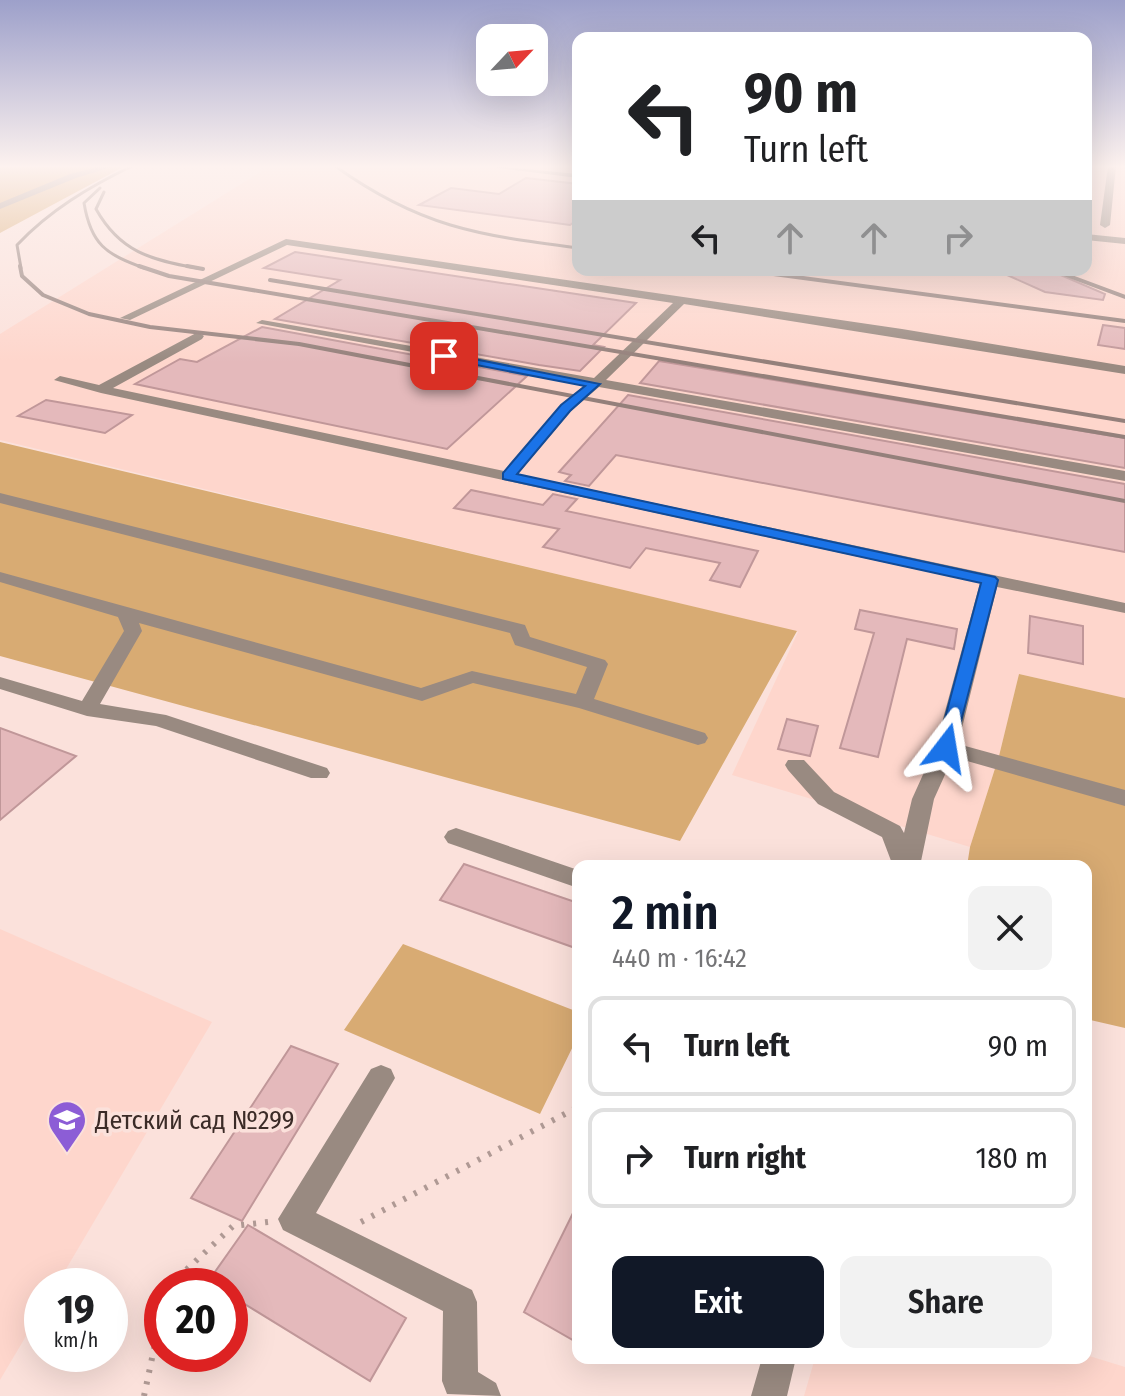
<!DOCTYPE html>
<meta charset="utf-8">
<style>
body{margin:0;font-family:"Fira Sans Condensed",sans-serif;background:#f2f2f2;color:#202124;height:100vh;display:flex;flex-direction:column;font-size:30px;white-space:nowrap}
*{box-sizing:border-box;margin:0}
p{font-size:26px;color:#757577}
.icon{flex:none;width:44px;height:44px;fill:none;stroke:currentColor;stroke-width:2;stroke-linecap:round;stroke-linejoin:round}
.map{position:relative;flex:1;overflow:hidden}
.drawer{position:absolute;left:572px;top:860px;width:520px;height:504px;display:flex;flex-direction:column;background:#fff;border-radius:16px;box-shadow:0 8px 32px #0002}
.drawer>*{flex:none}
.banner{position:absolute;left:572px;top:32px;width:520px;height:244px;border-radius:16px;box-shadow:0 8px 32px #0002;background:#fff;color:#202124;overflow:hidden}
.needle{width:52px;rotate:64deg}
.fabs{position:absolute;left:476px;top:24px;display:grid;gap:16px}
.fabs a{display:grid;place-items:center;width:72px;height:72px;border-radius:16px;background:#fff;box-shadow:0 8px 32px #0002;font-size:40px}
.speed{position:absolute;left:24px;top:1268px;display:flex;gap:16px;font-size:40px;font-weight:700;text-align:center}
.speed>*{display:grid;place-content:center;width:104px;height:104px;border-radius:50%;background:#fff;box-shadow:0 8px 32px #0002;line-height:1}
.speed small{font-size:20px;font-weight:400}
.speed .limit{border:12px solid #d22;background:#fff;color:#111}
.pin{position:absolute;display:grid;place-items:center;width:68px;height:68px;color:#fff;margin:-34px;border-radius:16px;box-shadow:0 4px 12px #0006}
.me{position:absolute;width:88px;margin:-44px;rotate:14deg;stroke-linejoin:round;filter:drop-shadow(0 0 6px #0008)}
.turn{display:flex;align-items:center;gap:28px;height:168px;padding:0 40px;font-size:36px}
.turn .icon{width:104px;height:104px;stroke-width:2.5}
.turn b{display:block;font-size:56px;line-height:68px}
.lanes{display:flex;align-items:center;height:76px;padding:0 40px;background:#0003;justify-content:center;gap:40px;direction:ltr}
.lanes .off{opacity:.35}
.round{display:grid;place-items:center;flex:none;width:84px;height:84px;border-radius:16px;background:#f2f2f2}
.headline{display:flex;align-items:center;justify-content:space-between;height:136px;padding:0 40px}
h1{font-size:48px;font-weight:600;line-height:60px;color:#111827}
.action{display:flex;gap:16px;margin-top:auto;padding:16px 40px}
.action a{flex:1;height:92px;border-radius:16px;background:#111827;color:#fff;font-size:32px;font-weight:600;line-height:92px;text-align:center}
.action a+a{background:#f2f2f2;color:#202124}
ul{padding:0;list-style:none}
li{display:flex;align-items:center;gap:24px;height:100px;margin:0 16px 12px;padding:0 24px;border:4px solid #e0e0e0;border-radius:16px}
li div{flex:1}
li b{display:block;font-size:30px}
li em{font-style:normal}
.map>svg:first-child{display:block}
.built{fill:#fed6cc}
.green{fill:#d8ab73}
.building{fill:#e4b9bb;stroke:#c09799;stroke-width:2}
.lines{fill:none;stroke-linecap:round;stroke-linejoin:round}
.path{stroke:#af9994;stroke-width:6;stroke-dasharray:3 9;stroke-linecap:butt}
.minor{fill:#998a81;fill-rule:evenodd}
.rail-far1{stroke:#94807b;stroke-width:3}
.rail{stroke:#94807b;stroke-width:4}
.route{fill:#1a73e8;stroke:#114b97;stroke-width:2}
.labels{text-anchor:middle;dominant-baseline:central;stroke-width:7;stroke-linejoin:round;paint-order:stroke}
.near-poi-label{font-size:26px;fill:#3b2b27;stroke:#fbe1db;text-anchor:start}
</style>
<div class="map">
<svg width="1125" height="1396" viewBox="0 0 1125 1396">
<rect width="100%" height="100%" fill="#fbe1db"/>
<path class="built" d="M 270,166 L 578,166 L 578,270 L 1086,270 L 1086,166 L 1125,166 L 1125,698 L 1019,674 L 999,756 L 970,847 L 732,775 L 798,632 L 0,440 L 0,334 Z
M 0,929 L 212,1022 L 56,1286 L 42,1286 L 42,1309 L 0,1380 Z
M 1086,1355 L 1125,1367 L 1125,1396 L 804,1396 L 815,1358 L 1086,1358 Z"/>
<path class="green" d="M 0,166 L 125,166 L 0,233 Z
M 0,442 L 797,631 L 680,841 L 0,656 Z
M 1019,674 L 1125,698 L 1125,1028 L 1086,1019 L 1086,866 L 967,866 L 970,847 L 999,756 Z
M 403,944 L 578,1012 L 578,1036 L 540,1114 L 344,1030 Z"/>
<path class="building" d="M 526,178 L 578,184 L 578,219 L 570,225 L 419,205 L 451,188 L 499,194 Z
M 295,252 L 636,303 L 593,345 L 604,347 L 580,371 L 539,365 L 275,319 L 340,280 L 264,268 Z
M 996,270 L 1049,270 L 1105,294 L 1103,300 L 1045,292 Z
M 1103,325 L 1125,328 L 1125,349 L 1098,345 Z
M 262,327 L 527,376 L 447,449 L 135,384 L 180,359 L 197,362 Z
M 659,361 L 1125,438 L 1125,468 L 640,383 Z
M 628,395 L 1125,484 L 1125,552 L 616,455 L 589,486 L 565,481 L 571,475 L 559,472 Z
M 46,400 L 132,415 L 105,433 L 18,416 Z
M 471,490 L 543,505 L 553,494 L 577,499 L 566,511 L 758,551 L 740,587 L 710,580 L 720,563 L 646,548 L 630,568 L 543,547 L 559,529 L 454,508 Z
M 860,610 L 957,629 L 954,649 L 907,639 L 878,757 L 840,748 L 874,633 L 855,629 Z
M 1030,616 L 1083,626 L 1083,664 L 1028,653 Z
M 787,719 L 818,726 L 810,756 L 778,749 Z
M 0,728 L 76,756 L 0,820 Z
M 464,864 L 578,903 L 578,949 L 440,900 Z
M 291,1046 L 338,1064 L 242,1221 L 191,1198 Z
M 578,1203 L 578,1343 L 524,1312 Z
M 248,1225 L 406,1318 L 370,1381 L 230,1295 L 230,1286 L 205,1286 Z"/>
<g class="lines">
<path class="path" d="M 361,1222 L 578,1107
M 169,1286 L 233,1226 L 268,1222
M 144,1396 L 162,1311"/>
<path class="minor" d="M 101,166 L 115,166 L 76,178 L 0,209 L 0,203 L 70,174 Z
M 494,166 L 578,174 L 578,178 L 498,168 Z
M 1108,166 L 1116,166 L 1110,225 L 1105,228 L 1100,225 Z
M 1086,234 L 1125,238 L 1125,244 L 1086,240 Z
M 286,239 L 902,329 L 1125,366 L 1125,374 L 684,304 L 606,380 L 1125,471 L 1125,481 L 599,387 L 571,411 L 518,474 L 1125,603 L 1125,613 L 997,587 L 958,744 L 1125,790 L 1125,806 L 953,757 L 934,799 L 920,866 L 893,866 L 882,837 L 818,804 L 788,770 L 785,765 L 788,760 L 804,760 L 834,792 L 900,826 L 904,833 L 912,799 L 935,748 L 980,583 L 101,393 L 54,380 L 60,376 L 99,385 L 198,332 L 204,336 L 202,339 L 113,388 L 504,471 L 561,405 L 586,384 L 256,323 L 262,320 L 594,378 L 673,303 L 287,245 L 130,320 L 120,318 Z
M 0,493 L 525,625 L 530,637 L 605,660 L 608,664 L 594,699 L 705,733 L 708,738 L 705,743 L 698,745 L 579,708 L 473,683 L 422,701 L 139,623 L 142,631 L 100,704 L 166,715 L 327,768 L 330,773 L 327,778 L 311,778 L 156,726 L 87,716 L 0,689 L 0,677 L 82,701 L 124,631 L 118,617 L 0,582 L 0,572 L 421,688 L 472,671 L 576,694 L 587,667 L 515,645 L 510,633 L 0,503 Z
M 456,828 L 578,870 L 578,888 L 448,843 L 444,837 L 448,831 Z
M 381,1065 L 391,1069 L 395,1078 L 316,1213 L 472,1290 L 477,1302 L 478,1372 L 496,1383 L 501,1396 L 447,1394 L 442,1381 L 443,1311 L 283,1230 L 278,1219 L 371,1069 Z
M 762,1358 L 796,1358 L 787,1396 L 751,1396 Z"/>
<path class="rail-far1" d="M 335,166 C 420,227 477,235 578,248
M 100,188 L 84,203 C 91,245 106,254 144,268
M 104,192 L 96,209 C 120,252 151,260 197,268
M 21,268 L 17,245 C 50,210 89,187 132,166"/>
<path class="rail" d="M 20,266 L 22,276 L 43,295 L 89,314 L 150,327 L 299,344 L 1125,501
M 139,266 L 169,276 L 1125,437
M 187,266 L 203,269
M 744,270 L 1125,321
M 1053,270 L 1125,297
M 270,280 L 1125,421"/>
</g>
<linearGradient id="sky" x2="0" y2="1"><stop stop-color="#9da0ca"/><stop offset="0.46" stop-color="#fdf2ef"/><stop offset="1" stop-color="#fdf2ef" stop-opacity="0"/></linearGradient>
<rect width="1125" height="362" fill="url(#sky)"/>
<path class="route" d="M 444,353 L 600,384 L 570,411 L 517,474 L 995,577 L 998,580 L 953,752 L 939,752 L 937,748 L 981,583 L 503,479 L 503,473 L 561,405 L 585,386 L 440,358 L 440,354 Z"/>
<defs>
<symbol id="school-pin" viewBox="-11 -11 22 30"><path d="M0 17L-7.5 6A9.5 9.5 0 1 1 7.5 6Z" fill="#8c5dd6" stroke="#fbe1db"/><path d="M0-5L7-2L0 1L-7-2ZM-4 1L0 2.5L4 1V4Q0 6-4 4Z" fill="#fff"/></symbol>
</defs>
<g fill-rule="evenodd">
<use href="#school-pin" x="45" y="1098" width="44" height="60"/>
</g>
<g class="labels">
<g class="near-poi-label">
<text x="95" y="1120">Детский сад №299</text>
</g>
</g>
</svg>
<div class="fabs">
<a><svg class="needle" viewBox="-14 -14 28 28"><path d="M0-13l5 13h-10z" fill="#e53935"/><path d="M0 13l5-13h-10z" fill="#757577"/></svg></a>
</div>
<div class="speed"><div>19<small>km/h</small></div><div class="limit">20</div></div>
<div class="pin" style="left:444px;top:356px;background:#d93025"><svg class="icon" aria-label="arrive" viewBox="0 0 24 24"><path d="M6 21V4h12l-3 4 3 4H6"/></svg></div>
<svg class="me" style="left:946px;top:748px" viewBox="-20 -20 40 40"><path d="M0-17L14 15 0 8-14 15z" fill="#1a73e8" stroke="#fff" stroke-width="4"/></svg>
<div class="banner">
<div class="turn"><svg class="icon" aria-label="left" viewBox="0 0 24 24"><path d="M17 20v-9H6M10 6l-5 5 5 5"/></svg><div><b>90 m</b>Turn left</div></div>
<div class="lanes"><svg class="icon" aria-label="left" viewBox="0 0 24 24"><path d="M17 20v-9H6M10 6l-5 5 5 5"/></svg><svg class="icon off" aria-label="ahead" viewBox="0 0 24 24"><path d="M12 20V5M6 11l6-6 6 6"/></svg><svg class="icon off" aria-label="ahead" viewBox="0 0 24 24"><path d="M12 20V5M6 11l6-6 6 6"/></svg><svg class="icon off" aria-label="right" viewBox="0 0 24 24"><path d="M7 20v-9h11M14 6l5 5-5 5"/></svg></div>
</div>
<section class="drawer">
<div class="headline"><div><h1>2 min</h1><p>440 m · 16:42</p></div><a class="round"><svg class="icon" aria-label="close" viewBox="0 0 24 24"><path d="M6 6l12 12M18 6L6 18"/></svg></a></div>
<ul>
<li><svg class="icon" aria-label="left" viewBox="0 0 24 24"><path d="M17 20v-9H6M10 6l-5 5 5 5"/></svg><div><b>Turn left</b></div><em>90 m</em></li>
<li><svg class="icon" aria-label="right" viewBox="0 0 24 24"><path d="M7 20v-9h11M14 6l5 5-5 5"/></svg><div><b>Turn right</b></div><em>180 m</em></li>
</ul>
<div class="action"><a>Exit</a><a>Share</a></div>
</section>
</div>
